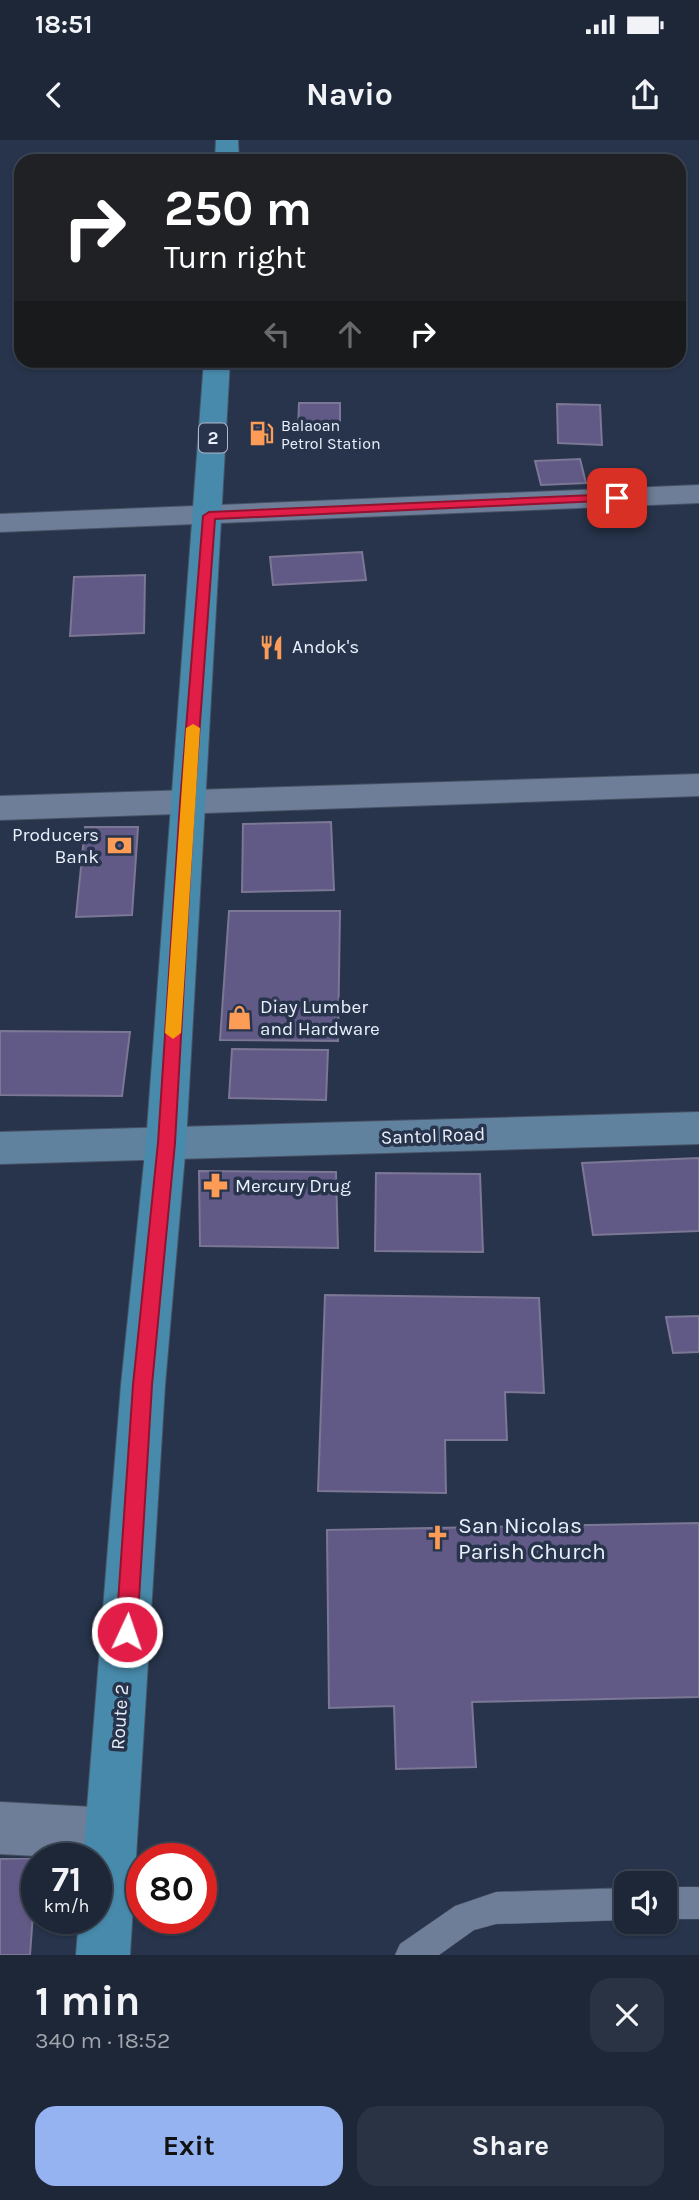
<!DOCTYPE html>
<meta charset="utf-8">
<style>
body{margin:0;font-family:Karla,sans-serif;background:#2a3343;color:#f1f3f6;height:100vh;display:flex;flex-direction:column;font-size:26px;white-space:nowrap}
*{box-sizing:border-box;margin:0}
p{font-size:23px;color:#a0a5ae}
.icon{flex:none;width:38px;height:38px;fill:none;stroke:currentColor;stroke-width:2;stroke-linecap:round;stroke-linejoin:round}
.map{position:relative;height:1815px;overflow:hidden}
.side{display:flex;flex-direction:column;background:#1d2738;flex:1}
.side>*{flex:none}
.banner{position:absolute;left:14px;top:14px;width:672px;height:214px;border-radius:21px;box-shadow:0 2px 5px #0004,0 0 0 2px #3b4453;background:#202124;color:#fff;overflow:hidden}
.fabs{position:absolute;left:614px;top:1731px;display:grid;gap:14px}
.fabs a{display:grid;place-items:center;width:63px;height:63px;border-radius:14px;background:#1d2738;box-shadow:0 2px 5px #0004,0 0 0 2px #3b4453;font-size:35px}
.speed{position:absolute;left:21px;top:1703px;display:flex;gap:14px;font-size:35px;font-weight:700;text-align:center}
.speed>*{display:grid;place-content:center;width:91px;height:91px;border-radius:50%;background:#1d2738;box-shadow:0 2px 5px #0004,0 0 0 2px #3b4453;line-height:1}
.speed small{font-size:18px;font-weight:400}
.speed .limit{border:10px solid #d22;background:#fff;color:#111}
.pin{position:absolute;display:grid;place-items:center;width:60px;height:60px;color:#fff;margin:-30px;border-radius:14px;box-shadow:0 4px 10px #0006}
.me{position:absolute;width:77px;margin:-38px;rotate:3deg;stroke-linejoin:round;filter:drop-shadow(0 0 5px #0008)}
.turn{display:flex;align-items:center;gap:24px;height:147px;padding:0 35px;font-size:32px}
.turn .icon{width:91px;height:91px;stroke-width:2.5}
.turn b{display:block;font-size:49px;line-height:60px}
.lanes{display:flex;align-items:center;height:66px;padding:0 35px;background:#0003;justify-content:center;gap:35px;direction:ltr}
.lanes .off{opacity:.35}
.round{display:grid;place-items:center;flex:none;width:74px;height:74px;border-radius:21px;background:#2a3343}
.head{display:flex;align-items:center;justify-content:space-between;height:119px;padding:0 35px}
h1{font-size:42px;font-weight:700;line-height:52px}
.action{display:flex;gap:14px;margin-top:auto;padding:14px 35px}
.action a{flex:1;height:80px;border-radius:21px;background:#95b2f1;color:#111;font-size:28px;font-weight:700;line-height:80px;text-align:center}
.action a+a{background:#2a3343;color:#f1f3f6}
.status{display:flex;justify-content:space-between;align-items:center;height:49px;padding:0 35px;background:#1d2738;direction:ltr}
.status svg{height:19px;fill:currentColor}
header{display:flex;justify-content:space-between;align-items:center;height:91px;padding:0 35px;background:#1d2738;font-size:32px;font-weight:700}
.map>svg:first-child{display:block}
.building{fill:#625a86;stroke:#7b7794;stroke-width:2}
.lines{fill:none;stroke-linecap:round;stroke-linejoin:round}
.service-casing{stroke:#485265;stroke-width:1}
.minor-casing{stroke:#485265;stroke-width:2}
.secondary-casing{stroke:#485265;stroke-width:2}
.trunk-casing{stroke:#485265;stroke-width:2}
.service{fill:#6e7e98;fill-rule:evenodd}
.minor{fill:#6e7e98;fill-rule:evenodd}
.secondary{fill:#60829f;fill-rule:evenodd}
.trunk{fill:#488aab;fill-rule:evenodd}
.route{fill:#e11d48;stroke:#92132f;stroke-width:2}
.slow{fill:#f59e0b}
.labels{text-anchor:middle;dominant-baseline:central;stroke-width:7;stroke-linejoin:round;paint-order:stroke}
.far-poi-label{font-size:16px;fill:#e9f0fc;stroke:#27344b;text-anchor:start}
.shield{fill:#27344b;stroke:#afb8c7;stroke-width:2}
.shield-label{font-size:18px;font-weight:bold;fill:#e9f0fc}
.poi-label{font-size:19px;fill:#e9f0fc;stroke:#27344b;text-anchor:start}
.street-label{font-size:19px;fill:#e9f0fc;stroke:#27344b}
.near-poi-label{font-size:23px;fill:#e9f0fc;stroke:#27344b;text-anchor:start}
</style>
<div class="status"><b>18:51</b><svg viewBox="0 0 49 12"><path d="M0 12V9h3v3zM5 12V6h3v6zM10 12V3h3v9zM15 12V0h3v12zM26 1h20v11H26zM47 4h2v5h-2z"/></svg></div>
<header><svg class="icon" aria-label="back" viewBox="0 0 24 24"><path d="M15 5l-7 7 7 7"/></svg>Navio<svg class="icon" aria-label="share" viewBox="0 0 24 24"><path d="M12 15V3M7 8l5-5 5 5M5 13v7h14v-7"/></svg></header>
<div class="map">
<svg width="699" height="1815" viewBox="0 0 699 1815">
<rect width="100%" height="100%" fill="#27344b"/>
<path class="building" d="M 299,263 L 340,263 L 340,289 L 298,289 Z
M 557,264 L 600,265 L 602,305 L 558,303 Z
M 252,285 L 272,285 L 270,303 L 250,303 Z
M 580,319 L 586,343 L 541,345 L 535,321 Z
M 362,412 L 366,440 L 273,445 L 270,417 Z
M 145,435 L 144,493 L 70,496 L 74,437 Z
M 331,682 L 334,750 L 242,752 L 243,684 Z
M 85,687 L 138,687 L 132,775 L 76,777 Z
M 229,771 L 340,771 L 338,901 L 220,900 Z
M 0,891 L 130,892 L 122,956 L 0,955 Z
M 232,909 L 328,910 L 326,960 L 229,958 Z
M 699,1018 L 699,1091 L 593,1095 L 582,1023 Z
M 199,1031 L 336,1032 L 338,1108 L 200,1106 Z
M 376,1033 L 480,1034 L 483,1112 L 375,1111 Z
M 325,1155 L 539,1158 L 544,1253 L 505,1252 L 507,1300 L 445,1300 L 446,1353 L 318,1351 Z
M 699,1176 L 699,1212 L 673,1213 L 666,1177 Z
M 699,1383 L 699,1557 L 472,1562 L 476,1627 L 396,1629 L 394,1566 L 329,1568 L 327,1390 Z
M 37,1718 L 30,1815 L 0,1815 L 0,1719 L 39,1718 Z"/>
<g class="lines">
<defs>
<path id="service" d="M 665,1747 L 699,1747 L 699,1779 L 665,1779 Z
M 626,1748 L 626,1780 L 496,1784 L 474,1790 L 439,1815 L 395,1815 L 400,1804 L 455,1766 L 496,1752 Z"/>
<path id="minor" d="M 699,345 L 699,363 L 0,392 L 0,374 Z
M 699,634 L 699,656 L 0,680 L 0,656 Z
M 0,1662 L 111,1668 L 129,1676 L 137,1694 L 129,1712 L 111,1720 L 0,1714 Z"/>
<path id="secondary" d="M 699,972 L 699,1004 L 0,1024 L 0,992 Z"/>
<path id="trunk" d="M 216,0 L 238,0 L 239,21 L 215,21 Z
M 204,220 L 230,220 L 186,1003 L 165,1245 L 130,1815 L 76,1815 L 79,1778 L 96,1778 L 96,1718 L 83,1718 L 121,1245 L 146,1003 Z"/>
</defs>
<use href="#service" class="service-casing"/>
<use href="#minor" class="minor-casing"/>
<use href="#secondary" class="secondary-casing"/>
<use href="#trunk" class="trunk-casing"/>
<use href="#service" class="service"/>
<use href="#minor" class="minor"/>
<use href="#secondary" class="secondary"/>
<use href="#trunk" class="trunk"/>
</g>
<path class="route" d="M 617,354 L 623,358 L 622,360 L 215,379 L 194,664 L 175,1003 L 152,1245 L 137,1492 L 134,1498 L 127,1501 L 119,1498 L 116,1492 L 133,1245 L 158,1003 L 180,664 L 203,376 L 209,372 Z"/>
<path class="slow" d="M 193,584 L 200,588 L 181,893 L 173,899 L 165,893 L 186,588 Z"/>
<defs>
<symbol id="fuel-bare" viewBox="-9 -9 18 18"><path d="M-5.5-6h7V0h2V4h1.3V-2.5L3-4.5l.8-.8L6-3V5H2.5V1h-1V6h-7ZM-4.2-4.7v3.2H.2V-4.7Z" fill="#fd9c56" stroke="#27344b" stroke-width="2.5" paint-order="stroke"/></symbol>
<symbol id="restaurant-bare" viewBox="-9 -9 18 18"><path d="M-5-6h1v4h1v-4h1v4h1v-4h1v5L-1.5 .5V6h-2V.5L-5-1ZM5-6V6H3V1.5H1.5Q1.5-4 5-6Z" fill="#fd9c56" stroke="#27344b" stroke-width="2.5" paint-order="stroke"/></symbol>
<symbol id="bank-bare" viewBox="-9 -9 18 18"><path d="M-6-4H6V4H-6ZM0-2.3a2.3 2.3 0 1 0 0 4.6a2.3 2.3 0 1 0 0-4.6Z" fill="#fd9c56" stroke="#27344b" stroke-width="2.5" paint-order="stroke"/></symbol>
<symbol id="shop-bare" viewBox="-9 -9 18 18"><path d="M-5-2.5h2.3a2.7 3.5 0 0 1 5.4 0H5L5.5 6h-11ZM-1.5-2.5h3a1.5 2.3 0 0 0-3 0Z" fill="#fd9c56" stroke="#27344b" stroke-width="2.5" paint-order="stroke"/></symbol>
<symbol id="pharmacy-bare" viewBox="-9 -9 18 18"><path d="M-2-6h4v4h4v4h-4v4h-4v-4h-4v-4h4Z" fill="#fd9c56" stroke="#27344b" stroke-width="2.5" paint-order="stroke"/></symbol>
<symbol id="church-bare" viewBox="-9 -9 18 18"><path d="M-1.2-6h2.4v3.5h3.3v2.4h-3.3V6h-2.4V-.1h-3.3v-2.4h3.3Z" fill="#fd9c56" stroke="#27344b" stroke-width="2.5" paint-order="stroke"/></symbol>
</defs>
<g fill-rule="evenodd">
<use href="#fuel-bare" x="244" y="276" width="35" height="35"/>
<use href="#restaurant-bare" x="254" y="490" width="35" height="35"/>
<use href="#bank-bare" x="102" y="688" width="35" height="35"/>
<use href="#shop-bare" x="222" y="860" width="35" height="35"/>
<use href="#pharmacy-bare" x="198" y="1028" width="35" height="35"/>
<use href="#church-bare" x="420" y="1380" width="35" height="35"/>
</g>
<g class="labels">
<g class="far-poi-label">
<text x="281" y="285">Balaoan<tspan x="281" dy="18">Petrol Station</tspan></text>
</g>
<rect class="shield" x="199" y="283.5" width="28" height="29" rx="5"/>
<g class="shield-label">
<text x="213" y="298">2</text>
</g>
<g class="poi-label">
<text x="292" y="507">Andok's</text>
<text x="99" y="695" text-anchor="end">Producers<tspan x="99" dy="22">Bank</tspan></text>
<text x="260" y="867">Diay Lumber<tspan x="260" dy="22">and Hardware</tspan></text>
<text x="235" y="1046">Mercury Drug</text>
</g>
<g class="street-label">
<text transform="translate(433 996) rotate(-2)">Santol Road</text>
<text transform="translate(120 1577) rotate(-86)">Route 2</text>
</g>
<g class="near-poi-label">
<text x="458" y="1385">San Nicolas<tspan x="458" dy="26">Parish Church</tspan></text>
</g>
</g>
</svg>
<div class="fabs">
<a><svg class="icon" aria-label="sound" viewBox="0 0 24 24"><path d="M4 9h4l5-4v14l-5-4H4zM17 9q2 3 0 6"/></svg></a>
</div>
<div class="speed"><div>71<small>km/h</small></div><div class="limit">80</div></div>
<div class="pin" style="left:617px;top:358px;background:#d93025"><svg class="icon" aria-label="arrive" viewBox="0 0 24 24"><path d="M6 21V4h12l-3 4 3 4H6"/></svg></div>
<svg class="me" style="left:127px;top:1492px" viewBox="-20 -20 40 40"><circle r="17" fill="#e11d48" stroke="#fff" stroke-width="3"/><path d="M0-11L8 9 0 5-8 9z" fill="#fff"/></svg>
<div class="banner">
<div class="turn"><svg class="icon" aria-label="right" viewBox="0 0 24 24"><path d="M7 20v-9h11M14 6l5 5-5 5"/></svg><div><b>250 m</b>Turn right</div></div>
<div class="lanes"><svg class="icon off" aria-label="left" viewBox="0 0 24 24"><path d="M17 20v-9H6M10 6l-5 5 5 5"/></svg><svg class="icon off" aria-label="ahead" viewBox="0 0 24 24"><path d="M12 20V5M6 11l6-6 6 6"/></svg><svg class="icon" aria-label="right" viewBox="0 0 24 24"><path d="M7 20v-9h11M14 6l5 5-5 5"/></svg></div>
</div>
</div>
<section class="side">
<div class="head"><div><h1>1 min</h1><p>340 m · 18:52</p></div><a class="round"><svg class="icon" aria-label="close" viewBox="0 0 24 24"><path d="M6 6l12 12M18 6L6 18"/></svg></a></div>
<div class="action"><a>Exit</a><a>Share</a></div>
</section>
